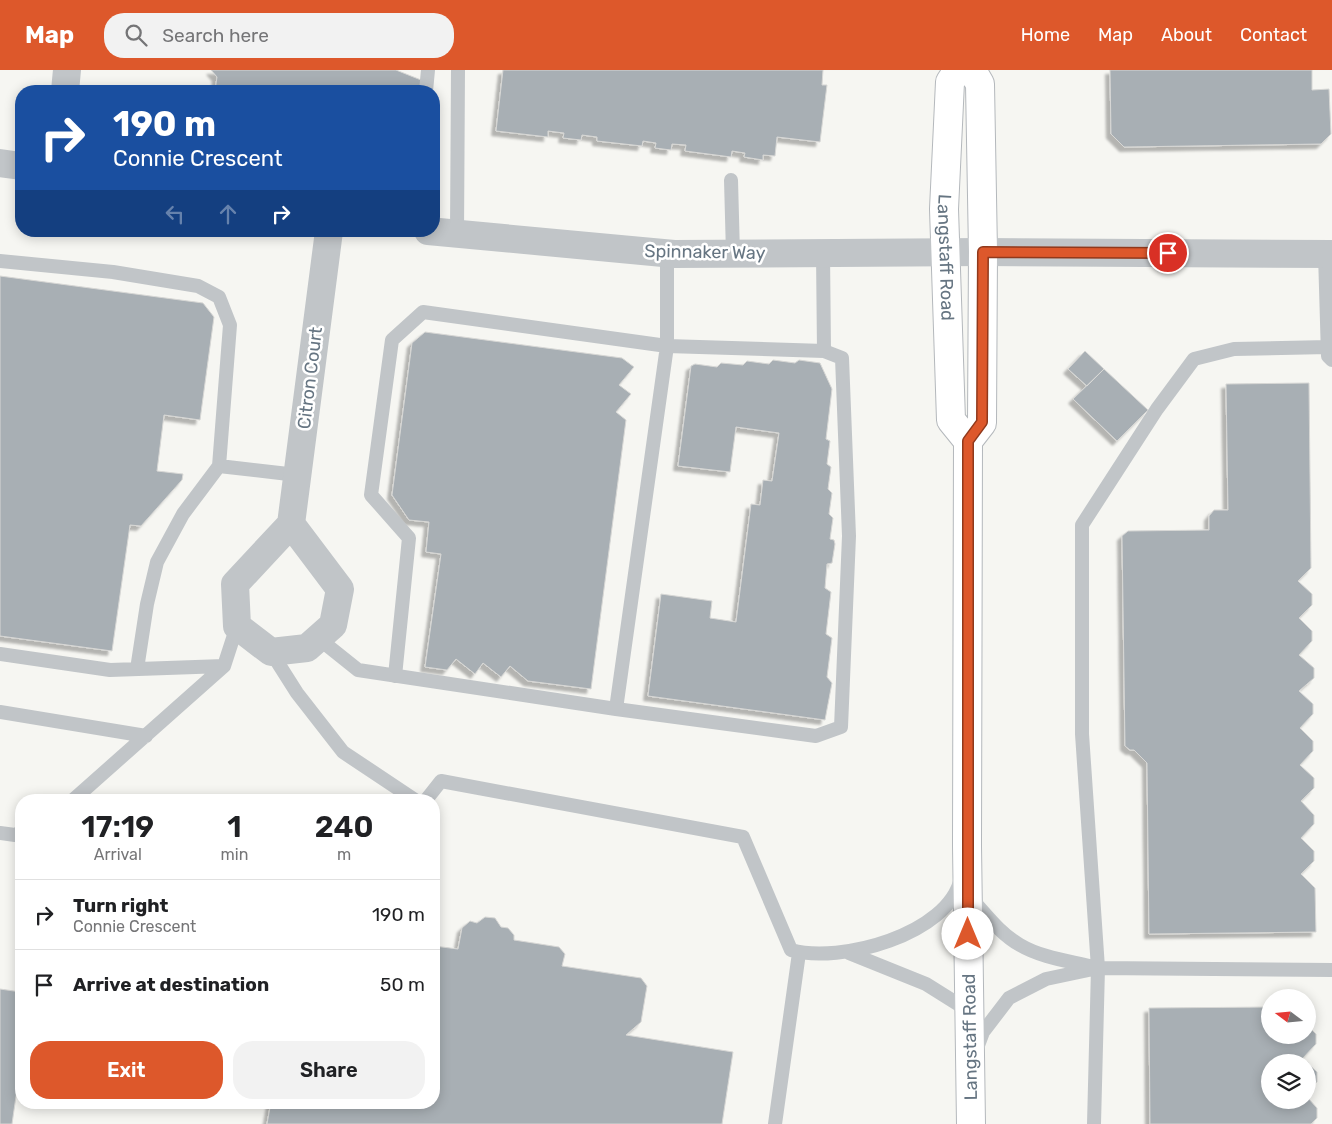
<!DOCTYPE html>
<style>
body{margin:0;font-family:Rubik,sans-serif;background:#f2f2f2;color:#202124;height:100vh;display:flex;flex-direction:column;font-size:19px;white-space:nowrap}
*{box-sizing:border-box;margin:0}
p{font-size:16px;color:#757577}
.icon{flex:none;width:28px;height:28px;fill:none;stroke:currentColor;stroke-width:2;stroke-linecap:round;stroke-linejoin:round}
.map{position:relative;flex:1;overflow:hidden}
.details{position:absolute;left:15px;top:724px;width:425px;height:315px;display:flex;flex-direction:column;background:#fff;border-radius:20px;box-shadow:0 2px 12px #0003}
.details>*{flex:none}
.guide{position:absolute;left:15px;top:15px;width:425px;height:152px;border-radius:20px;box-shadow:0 2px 12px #0003;background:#1a4fa0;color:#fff;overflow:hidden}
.needle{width:32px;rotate:286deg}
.fabs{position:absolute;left:1261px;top:919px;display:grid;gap:10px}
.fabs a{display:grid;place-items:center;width:55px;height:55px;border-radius:50%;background:#fff;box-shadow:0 2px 12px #0003;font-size:25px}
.pin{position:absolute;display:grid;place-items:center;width:42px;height:42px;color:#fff;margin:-21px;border:2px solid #fff;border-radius:50%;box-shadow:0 1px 5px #0007}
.me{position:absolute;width:55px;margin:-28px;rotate:0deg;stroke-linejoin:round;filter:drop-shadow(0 0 4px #0008)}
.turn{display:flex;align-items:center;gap:18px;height:105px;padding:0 15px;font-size:22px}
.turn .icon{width:65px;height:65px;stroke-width:2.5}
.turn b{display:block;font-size:35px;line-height:42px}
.lanes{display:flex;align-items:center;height:48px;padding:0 15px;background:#0003;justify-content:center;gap:25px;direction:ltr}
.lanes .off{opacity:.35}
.eta{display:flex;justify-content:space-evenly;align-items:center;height:85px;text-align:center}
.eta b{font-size:30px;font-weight:600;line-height:35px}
.cta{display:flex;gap:10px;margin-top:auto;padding:10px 15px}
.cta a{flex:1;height:58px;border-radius:20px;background:#dd582b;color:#fff;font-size:20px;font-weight:600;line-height:58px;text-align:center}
.cta a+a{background:#f2f2f2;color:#202124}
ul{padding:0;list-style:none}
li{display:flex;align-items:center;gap:15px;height:70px;padding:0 15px;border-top:1px solid #e0e0e0}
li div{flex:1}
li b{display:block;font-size:19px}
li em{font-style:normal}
header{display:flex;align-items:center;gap:30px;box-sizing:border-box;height:70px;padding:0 25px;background:#dd582b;color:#fff}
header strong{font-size:24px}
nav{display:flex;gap:28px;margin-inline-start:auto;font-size:18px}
.search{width:350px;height:45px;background:#f2f2f2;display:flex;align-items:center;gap:12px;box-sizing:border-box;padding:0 18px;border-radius:20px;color:#757577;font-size:19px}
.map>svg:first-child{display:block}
.building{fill:#a8afb4;stroke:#d7d7d5;filter:url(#shadow)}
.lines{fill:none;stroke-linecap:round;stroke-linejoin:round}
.secondary-casing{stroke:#b4b8bc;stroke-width:30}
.service{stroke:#c1c5c8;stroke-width:14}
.minor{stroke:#c1c5c8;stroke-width:28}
.secondary{stroke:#fff;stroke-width:28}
.route-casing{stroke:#90391c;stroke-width:12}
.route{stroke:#dd582b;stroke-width:9}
.labels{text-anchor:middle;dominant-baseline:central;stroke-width:5;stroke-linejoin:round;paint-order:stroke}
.street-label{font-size:18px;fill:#667582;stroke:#fff}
</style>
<header>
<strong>Map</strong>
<div class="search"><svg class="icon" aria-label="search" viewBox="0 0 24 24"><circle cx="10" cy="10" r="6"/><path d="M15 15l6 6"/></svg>Search here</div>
<nav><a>Home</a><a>Map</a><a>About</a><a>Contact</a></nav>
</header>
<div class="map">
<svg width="1332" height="1054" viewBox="0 0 1332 1054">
<defs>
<filter id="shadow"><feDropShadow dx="-4.5" dy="4.5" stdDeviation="1" flood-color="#0004"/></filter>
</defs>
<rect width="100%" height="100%" fill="#f6f6f2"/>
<path class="building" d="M 211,0 L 396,0 L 426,12 L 425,21 L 215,21 L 217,7 Z
M 503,0 L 823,0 L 822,15 L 827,15 L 820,72 L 777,67 L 775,86 L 763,85 L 763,90 L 744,87 L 745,83 L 732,81 L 731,87 L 685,81 L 686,75 L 672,74 L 671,80 L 655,78 L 656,73 L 643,71 L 642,76 L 597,71 L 597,67 L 582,65 L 581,70 L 563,68 L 564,63 L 548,61 L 548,67 L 496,61 Z
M 1110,0 L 1312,0 L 1312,20 L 1329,19 L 1331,64 L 1321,74 L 1124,77 L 1111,64 Z
M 0,206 L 203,233 L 214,247 L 200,350 L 164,345 L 157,401 L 183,404 L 182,410 L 141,456 L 130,455 L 112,581 L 0,566 Z
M 425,262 L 622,288 L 634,297 L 619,315 L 631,324 L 616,342 L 626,350 L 591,619 L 528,611 L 510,596 L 501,607 L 483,593 L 475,604 L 456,589 L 447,600 L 425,597 L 441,484 L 426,482 L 429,452 L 409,450 L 392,425 L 412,273 Z
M 1085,281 L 1104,299 L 1087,316 L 1068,299 Z
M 773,290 L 795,293 L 799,290 L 820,293 L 832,319 L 826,369 L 830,371 L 827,394 L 831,397 L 828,419 L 832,423 L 829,444 L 833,448 L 830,469 L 834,470 L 835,474 L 832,493 L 827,494 L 825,518 L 831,522 L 826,564 L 832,568 L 827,607 L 832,613 L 825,650 L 648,626 L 661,524 L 712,531 L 710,548 L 736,552 L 751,434 L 760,435 L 763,410 L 772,411 L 779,363 L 736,357 L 730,402 L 678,396 L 691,296 L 695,294 L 717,297 L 721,293 L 743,295 L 747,291 L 769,294 Z
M 1104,299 L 1148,340 L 1117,371 L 1073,329 Z
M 1309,313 L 1311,498 L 1298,511 L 1312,524 L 1312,535 L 1299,548 L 1312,561 L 1312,571 L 1299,585 L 1314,598 L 1314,608 L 1299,621 L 1313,634 L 1313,644 L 1300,658 L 1313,671 L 1313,681 L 1300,695 L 1314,708 L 1314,718 L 1301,731 L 1314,745 L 1314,754 L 1301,768 L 1314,781 L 1314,791 L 1301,804 L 1315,818 L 1316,862 L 1149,864 L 1147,693 L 1134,680 L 1130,680 L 1125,676 L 1122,466 L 1128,461 L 1209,460 L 1209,446 L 1214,440 L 1228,440 L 1226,314 Z
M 485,847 L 495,848 L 501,857 L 508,858 L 514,865 L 514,870 L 559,877 L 565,884 L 562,896 L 641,908 L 647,916 L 641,952 L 626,965 L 733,982 L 722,1054 L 267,1054 L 271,1032 L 434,1032 L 434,876 L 458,879 L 462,858 L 470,851 L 477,853 Z
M 0,919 L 21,922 L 21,992 L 12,1054 L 0,1054 Z
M 1270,937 L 1270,965 L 1308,965 L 1308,956 L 1316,964 L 1316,974 L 1303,988 L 1317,1002 L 1317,1012 L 1308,1021 L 1308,992 L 1270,992 L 1270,1030 L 1308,1028 L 1317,1038 L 1317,1048 L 1311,1054 L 1150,1054 L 1149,938 Z"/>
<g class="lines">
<defs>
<g id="secondary">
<path id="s1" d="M 958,0 L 950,12 L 944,139 L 951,350 L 968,371"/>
<path d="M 971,1054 L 967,776 L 968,371 L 982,353 L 983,182 L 980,14 L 972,0"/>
</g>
</defs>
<use href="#secondary" class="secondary-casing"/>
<path class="service" d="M 426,21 L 428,0
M 731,110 L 733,184
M 457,164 L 458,0
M 667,184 L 667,276 L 824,281 L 823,183
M 1325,184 L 1328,286 L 1332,290
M 0,191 L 113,202 L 198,216 L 219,227 L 230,255 L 219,396 L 183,444 L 157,492 L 147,534 L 137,599
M 219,396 L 297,405
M 318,568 L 358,600 L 616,639 L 667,276 L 423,242 L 392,270 L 371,425 L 409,468 L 395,606
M 271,582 L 297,623 L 343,682 L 415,730
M 0,584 L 110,600 L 224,596
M 616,639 L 816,666 L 841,657 L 849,466 L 842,288 L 824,281
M 0,642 L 146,666
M 73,730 L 224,596 L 237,556
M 426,730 L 441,711 L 743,767 L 791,880 C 839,894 949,865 961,808
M 0,763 L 15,765 L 21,762
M 969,826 C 985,843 999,863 1020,875 C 1042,888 1070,891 1094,897
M 849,883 L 926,914 L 969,941
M 977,978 L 983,962 L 1009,928 L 1046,909 L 1098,898 L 1332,900
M 775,1054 L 799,883
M 1094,1054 L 1098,898 L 1082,664 L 1082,455 L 1157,339 L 1194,289 L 1234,279 L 1328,277"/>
<path class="minor" d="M 65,21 L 67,0
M 0,93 L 21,96
M 428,161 L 674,184 L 983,182 L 1332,184
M 291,454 L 340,519 L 333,555 L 307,578 L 271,582 L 237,556 L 235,514 L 291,454 L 329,161"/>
<use href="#secondary" class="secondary"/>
</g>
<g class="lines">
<defs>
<path id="route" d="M 968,864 L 968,371 L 982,352 L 983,182 L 1168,183"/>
</defs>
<use href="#route" class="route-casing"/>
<use href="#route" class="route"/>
</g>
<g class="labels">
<g class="street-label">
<text transform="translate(705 182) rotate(1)">Spinnaker Way</text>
<text stroke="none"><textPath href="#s1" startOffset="190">Langstaff Road</textPath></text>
<text transform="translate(310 308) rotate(-83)">Citron Court</text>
<text transform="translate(970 967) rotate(-91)">Langstaff Road</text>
</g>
</g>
</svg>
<div class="fabs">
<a><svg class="needle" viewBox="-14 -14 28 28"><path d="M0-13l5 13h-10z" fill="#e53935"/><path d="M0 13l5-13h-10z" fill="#757577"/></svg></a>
<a><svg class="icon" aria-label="layers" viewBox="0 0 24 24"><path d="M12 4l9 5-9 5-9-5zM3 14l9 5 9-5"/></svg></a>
</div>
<div class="pin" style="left:1168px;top:183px;background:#d93025"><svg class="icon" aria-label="arrive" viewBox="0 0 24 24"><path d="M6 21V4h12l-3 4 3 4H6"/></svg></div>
<svg class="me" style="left:968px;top:864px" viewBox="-20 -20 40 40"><circle r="19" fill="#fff"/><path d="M0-13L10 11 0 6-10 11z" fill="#dd582b"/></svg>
<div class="guide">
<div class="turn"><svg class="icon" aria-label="right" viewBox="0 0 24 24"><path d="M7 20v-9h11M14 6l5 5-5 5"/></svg><div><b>190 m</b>Connie Crescent</div></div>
<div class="lanes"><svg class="icon off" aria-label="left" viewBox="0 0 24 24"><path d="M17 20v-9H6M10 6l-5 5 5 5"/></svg><svg class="icon off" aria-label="ahead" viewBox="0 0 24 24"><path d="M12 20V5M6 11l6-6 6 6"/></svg><svg class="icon" aria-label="right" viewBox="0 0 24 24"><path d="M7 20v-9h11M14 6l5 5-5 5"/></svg></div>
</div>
<section class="details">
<div class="eta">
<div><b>17:19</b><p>Arrival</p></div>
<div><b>1</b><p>min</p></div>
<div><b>240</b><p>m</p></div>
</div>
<ul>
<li><svg class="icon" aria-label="right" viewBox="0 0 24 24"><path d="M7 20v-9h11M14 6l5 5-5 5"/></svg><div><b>Turn right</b><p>Connie Crescent</p></div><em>190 m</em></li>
<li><svg class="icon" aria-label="arrive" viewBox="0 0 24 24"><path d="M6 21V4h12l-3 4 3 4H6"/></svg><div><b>Arrive at destination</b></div><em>50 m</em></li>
</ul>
<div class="cta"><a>Exit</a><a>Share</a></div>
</section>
</div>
